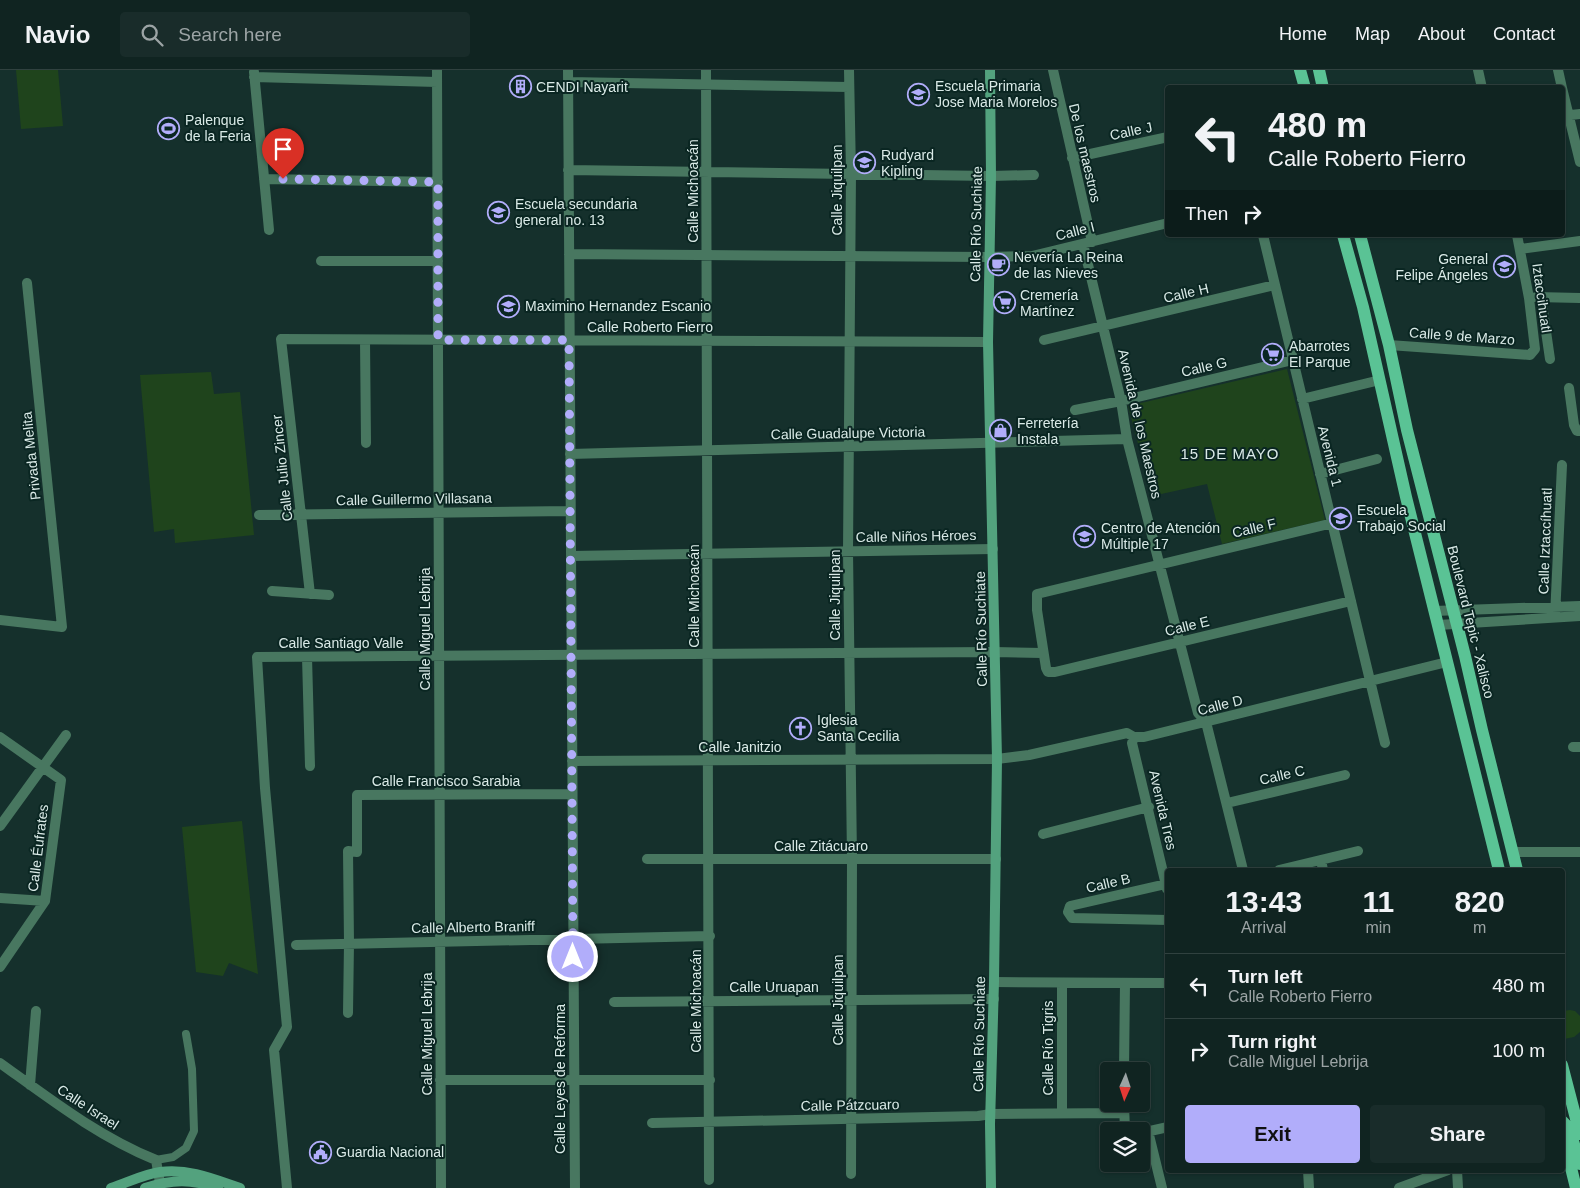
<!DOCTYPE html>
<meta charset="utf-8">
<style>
body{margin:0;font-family:Helvetica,sans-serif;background:#192c2a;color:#f1f3f6;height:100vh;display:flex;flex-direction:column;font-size:19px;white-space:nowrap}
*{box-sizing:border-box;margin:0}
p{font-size:16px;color:#9ca4a5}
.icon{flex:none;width:28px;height:28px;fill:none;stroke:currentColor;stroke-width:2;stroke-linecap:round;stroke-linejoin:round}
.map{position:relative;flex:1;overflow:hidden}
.panel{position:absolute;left:1165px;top:798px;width:400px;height:305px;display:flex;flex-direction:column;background:#102421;border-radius:5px;box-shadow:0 1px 4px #0004,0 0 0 1px #30413f}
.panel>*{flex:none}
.banner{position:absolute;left:1165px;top:15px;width:400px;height:152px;border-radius:5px;box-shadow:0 1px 4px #0004,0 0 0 1px #30413f;background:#102421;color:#f1f3f6;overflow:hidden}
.needle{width:32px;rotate:183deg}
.tools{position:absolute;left:1100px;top:992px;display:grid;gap:10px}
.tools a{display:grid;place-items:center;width:50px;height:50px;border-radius:5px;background:#102421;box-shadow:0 1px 4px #0004,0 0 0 1px #30413f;font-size:25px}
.pin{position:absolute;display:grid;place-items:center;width:42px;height:42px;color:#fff;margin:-51px -21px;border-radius:50% 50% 50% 0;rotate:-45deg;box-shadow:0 0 5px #0007}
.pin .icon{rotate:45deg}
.me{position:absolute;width:55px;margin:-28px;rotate:0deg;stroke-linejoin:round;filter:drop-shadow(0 0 4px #0008)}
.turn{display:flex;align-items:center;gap:18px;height:105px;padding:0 20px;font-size:22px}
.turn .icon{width:65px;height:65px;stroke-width:2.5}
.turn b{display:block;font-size:35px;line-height:42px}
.then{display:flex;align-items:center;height:48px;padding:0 20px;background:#0003;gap:10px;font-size:19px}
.eta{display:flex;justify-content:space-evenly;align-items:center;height:85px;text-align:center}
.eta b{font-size:30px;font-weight:700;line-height:35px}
.primary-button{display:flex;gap:10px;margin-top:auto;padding:10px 20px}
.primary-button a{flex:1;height:58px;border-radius:5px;background:#b1adfa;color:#111;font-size:20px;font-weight:700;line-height:58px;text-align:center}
.primary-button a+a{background:#192c2a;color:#f1f3f6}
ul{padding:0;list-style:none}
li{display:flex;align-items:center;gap:15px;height:65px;padding:0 20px;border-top:1px solid #30413f}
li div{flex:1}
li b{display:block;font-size:19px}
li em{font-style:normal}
header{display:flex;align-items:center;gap:30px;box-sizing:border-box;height:70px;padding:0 25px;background:#102421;border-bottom:1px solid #30413f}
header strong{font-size:24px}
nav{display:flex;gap:28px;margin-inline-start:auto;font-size:18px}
.search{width:350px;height:45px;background:#192c2a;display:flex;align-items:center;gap:12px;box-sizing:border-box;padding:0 18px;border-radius:5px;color:#9ca4a5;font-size:19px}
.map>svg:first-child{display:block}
.green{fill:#1f441c}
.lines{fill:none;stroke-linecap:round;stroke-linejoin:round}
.pedestrian{stroke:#487760;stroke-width:8}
.minor{stroke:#487760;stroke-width:10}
.secondary{stroke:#53a27e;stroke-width:10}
.primary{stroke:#5ac395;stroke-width:12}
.route{stroke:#b1adfa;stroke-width:9;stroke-dasharray:0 16.2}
.labels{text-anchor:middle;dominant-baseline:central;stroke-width:4;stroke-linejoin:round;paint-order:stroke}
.poi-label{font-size:14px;fill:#daeae7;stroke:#0a2622;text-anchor:start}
.street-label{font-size:14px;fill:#daeae7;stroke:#0a2622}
.neighbourhood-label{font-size:15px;letter-spacing:1px;fill:#daeae7;stroke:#0a2622}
</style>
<header>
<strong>Navio</strong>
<div class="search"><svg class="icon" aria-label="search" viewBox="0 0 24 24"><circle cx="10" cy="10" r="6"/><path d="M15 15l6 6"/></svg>Search here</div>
<nav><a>Home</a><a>Map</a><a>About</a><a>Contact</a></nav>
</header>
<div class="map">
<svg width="1580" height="1118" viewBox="0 0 1580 1118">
<rect width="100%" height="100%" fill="#15302c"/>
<path class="green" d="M 16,0 L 58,0 L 63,56 L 21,59 Z
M 1287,299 L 1325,450 L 1222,474 L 1207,414 L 1152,426 L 1128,336 Z
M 211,302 L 214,324 L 240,322 L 254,465 L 175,473 L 174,459 L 154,462 L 140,305 Z
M 242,751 L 258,904 L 229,893 L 223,906 L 196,902 L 182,757 Z
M 1570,940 L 1575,941 L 1580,946 L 1580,962 L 1574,967 L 1564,969 L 1563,941 Z"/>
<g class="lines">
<path class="pedestrian" d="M 156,1090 L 173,1087 L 186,1078 L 194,1061 L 192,999 L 186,964"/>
<path class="minor" d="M 437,0 L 441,1118
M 568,0 L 575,1118
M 706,0 L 709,1110
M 849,0 L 851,103 L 848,481 L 852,789 L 851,1104
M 1053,0 L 1092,172
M 1478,0 L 1482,18
M 1558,0 L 1562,18
M 254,2 L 269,160
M 254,7 L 437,12
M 568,12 L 849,17
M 1562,18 L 1580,92
M 1562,46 L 1580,44
M 1072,88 L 1168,67
M 568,100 L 991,106 L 1034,105
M 264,109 L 438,112
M 1263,165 L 1385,673
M 1083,174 L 1121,331 L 1127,369 L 1198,643 L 1206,652 L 1243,800
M 1520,179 L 1580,171
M 569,184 L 988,187 L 1032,186 L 1168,153
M 321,191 L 438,191
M 1536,227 L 1580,228
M 1541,227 L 1550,289
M 365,270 L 366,373
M 1044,270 L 1275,215
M 1389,275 L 1530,285 L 1535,279 L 1529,228 L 1517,165
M 1569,318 L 1574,355 L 1577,361 L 1580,361
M 1302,329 L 1380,310
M 1075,340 L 1121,331 L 1293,290
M 570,384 L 1127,369
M 1320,404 L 1377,389
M 259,445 L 570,441
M 1333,453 L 1037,524 L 1037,540 L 1046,598 L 1048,602 L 1055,602 L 1351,531
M 571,486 L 993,479
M 272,521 L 329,525
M 310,524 L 281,269 L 988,272
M 1434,541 L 1580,536
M 1555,547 L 1562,395
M 0,550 L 62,557 L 27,213
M 1438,555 L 1580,546
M 307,587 L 310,696
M 0,667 L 61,710 L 45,831 L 0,897
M 1134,667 L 1132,673 L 1167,819
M 1573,677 L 1580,677
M 572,691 L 997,689 L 1029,685 L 1127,663 L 1134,667 L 1144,667 L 1447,592
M 1227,733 L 1345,705
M 0,756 L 66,665
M 1043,764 L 1149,737
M 1512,782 L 1580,782
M 647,789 L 996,789
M 1321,790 L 1323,800
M 1279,800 L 1358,781
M 1166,814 L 1070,836 L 1068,842 L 1072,848 L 1168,850
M 0,828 L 45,831
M 296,875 L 710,866
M 994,912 L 1168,913
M 1062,913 L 1062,1043
M 614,932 L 994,929
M 348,943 L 349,873 L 348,781 L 357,782 L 357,725 L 572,724
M 0,993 C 50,1029 99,1067 156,1090 L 160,1113
M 1124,1001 L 1125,913
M 440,1010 L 710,1010
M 30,1015 L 36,941
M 1124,1034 L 1125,1061
M 652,1053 L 978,1046 L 991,1044 L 1124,1043
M 1148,1061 L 1162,1118
M 1141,1063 L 1168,1057
M 1308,1100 L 1309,1118
M 1457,1100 L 1458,1118
M 287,1118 L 274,980 L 287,957 L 265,718 L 257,587 L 994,582 L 1042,583
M 1399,1118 L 1448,1100"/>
<path class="secondary" d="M 990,0 L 991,106 L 988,272 L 997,689 L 994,912 L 990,1054 L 991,1118
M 111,1118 C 127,1113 144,1104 160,1102 C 188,1098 214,1109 240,1118
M 145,1118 C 173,1109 191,1109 218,1118"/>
<path class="primary" d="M 1300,0 L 1305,18
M 1319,0 L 1323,18
M 1343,165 L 1363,237 L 1406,427 L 1499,800
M 1360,165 L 1389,275 L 1407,360 L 1465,586 L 1482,660 L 1517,800
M 1562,995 L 1580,1064
M 1562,1051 L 1569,1058 L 1580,1094
M 1562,1061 L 1576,1118"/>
</g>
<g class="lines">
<path class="route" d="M 283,109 L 438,112 L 438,270 L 569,270 L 573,887"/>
</g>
<defs>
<symbol id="building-ring" viewBox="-11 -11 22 22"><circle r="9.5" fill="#0a2622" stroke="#b1adfa" stroke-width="1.5"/><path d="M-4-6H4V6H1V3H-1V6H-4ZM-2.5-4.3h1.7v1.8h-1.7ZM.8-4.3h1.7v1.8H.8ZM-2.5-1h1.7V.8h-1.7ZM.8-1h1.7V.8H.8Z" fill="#b1adfa"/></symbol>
<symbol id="school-ring" viewBox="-11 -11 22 22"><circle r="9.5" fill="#0a2622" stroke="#b1adfa" stroke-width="1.5"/><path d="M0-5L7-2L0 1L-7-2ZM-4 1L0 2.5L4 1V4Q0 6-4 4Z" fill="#b1adfa"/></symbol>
<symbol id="stadium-ring" viewBox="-11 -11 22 22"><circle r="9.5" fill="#0a2622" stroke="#b1adfa" stroke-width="1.5"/><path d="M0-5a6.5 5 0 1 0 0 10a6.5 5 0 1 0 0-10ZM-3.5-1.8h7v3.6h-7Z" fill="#b1adfa"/></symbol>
<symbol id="cafe-ring" viewBox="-11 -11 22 22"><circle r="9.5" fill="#0a2622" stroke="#b1adfa" stroke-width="1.5"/><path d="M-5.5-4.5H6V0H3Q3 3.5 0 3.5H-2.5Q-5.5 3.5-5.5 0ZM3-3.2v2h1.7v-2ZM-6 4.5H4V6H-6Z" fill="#b1adfa"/></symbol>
<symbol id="supermarket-ring" viewBox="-11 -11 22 22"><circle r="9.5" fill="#0a2622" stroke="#b1adfa" stroke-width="1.5"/><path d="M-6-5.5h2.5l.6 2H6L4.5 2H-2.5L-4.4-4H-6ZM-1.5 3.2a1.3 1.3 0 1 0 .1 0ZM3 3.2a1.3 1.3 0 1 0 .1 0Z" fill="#b1adfa"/></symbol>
<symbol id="shop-ring" viewBox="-11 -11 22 22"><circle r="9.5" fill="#0a2622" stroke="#b1adfa" stroke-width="1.5"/><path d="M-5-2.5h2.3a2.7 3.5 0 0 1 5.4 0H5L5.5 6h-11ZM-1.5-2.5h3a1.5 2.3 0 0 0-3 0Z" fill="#b1adfa"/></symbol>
<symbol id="university-ring" viewBox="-11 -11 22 22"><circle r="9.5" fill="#0a2622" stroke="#b1adfa" stroke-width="1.5"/><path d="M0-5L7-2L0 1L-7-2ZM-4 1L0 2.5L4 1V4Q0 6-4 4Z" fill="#b1adfa"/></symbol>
<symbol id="church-ring" viewBox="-11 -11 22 22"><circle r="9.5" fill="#0a2622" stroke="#b1adfa" stroke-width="1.5"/><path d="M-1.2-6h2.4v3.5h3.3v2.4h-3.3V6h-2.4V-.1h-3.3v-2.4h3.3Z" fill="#b1adfa"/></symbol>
<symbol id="civic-ring" viewBox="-11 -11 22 22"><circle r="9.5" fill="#0a2622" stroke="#b1adfa" stroke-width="1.5"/><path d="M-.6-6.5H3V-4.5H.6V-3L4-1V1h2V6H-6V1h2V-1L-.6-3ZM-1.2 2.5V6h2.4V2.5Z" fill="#b1adfa"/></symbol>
</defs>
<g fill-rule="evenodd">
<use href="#building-ring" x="508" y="4" width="25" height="25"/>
<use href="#school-ring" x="906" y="12" width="25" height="25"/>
<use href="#stadium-ring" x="156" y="46" width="25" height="25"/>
<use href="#school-ring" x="852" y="80" width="25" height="25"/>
<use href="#school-ring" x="486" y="130" width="25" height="25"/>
<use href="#cafe-ring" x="986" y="182" width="25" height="25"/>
<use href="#school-ring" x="1492" y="184" width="25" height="25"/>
<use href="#supermarket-ring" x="992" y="220" width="25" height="25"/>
<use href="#school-ring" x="496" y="224" width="25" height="25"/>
<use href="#supermarket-ring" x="1260" y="272" width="25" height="25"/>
<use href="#shop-ring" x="988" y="348" width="25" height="25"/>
<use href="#university-ring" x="1328" y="436" width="25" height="25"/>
<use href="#school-ring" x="1072" y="454" width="25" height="25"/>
<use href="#church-ring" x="788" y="646" width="25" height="25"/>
<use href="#civic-ring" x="308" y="1070" width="25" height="25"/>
</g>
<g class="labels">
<g class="poi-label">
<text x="935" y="16">Escuela Primaria<tspan x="935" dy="16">Jose Maria Morelos</tspan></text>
<text x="536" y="17">CENDI Nayarit</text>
<text x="185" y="50">Palenque<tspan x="185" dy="16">de la Feria</tspan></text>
<text x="881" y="85">Rudyard<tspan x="881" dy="16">Kipling</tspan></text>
<text x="515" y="134">Escuela secundaria<tspan x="515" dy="16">general no. 13</tspan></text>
<text x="1014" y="187">Nevería La Reina<tspan x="1014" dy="16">de las Nieves</tspan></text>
<text x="1488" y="189" text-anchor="end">General<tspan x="1488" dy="16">Felipe Ángeles</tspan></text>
<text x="1020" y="225">Cremería<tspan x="1020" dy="16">Martínez</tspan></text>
<text x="525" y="236">Maximino Hernandez Escanio</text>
<text x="1289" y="276">Abarrotes<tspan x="1289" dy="16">El Parque</tspan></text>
<text x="1017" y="353">Ferretería<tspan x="1017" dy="16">Instala</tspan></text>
<text x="1357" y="440">Escuela<tspan x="1357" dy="16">Trabajo Social</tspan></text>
<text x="1101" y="458">Centro de Atención<tspan x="1101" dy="16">Múltiple 17</tspan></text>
<text x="817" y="650">Iglesia<tspan x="817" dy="16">Santa Cecilia</tspan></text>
<text x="336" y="1082">Guardia Nacional</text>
</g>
<g class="street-label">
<text transform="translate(1131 61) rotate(-12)">Calle J</text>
<text transform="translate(1085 83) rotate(77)">De los maestros</text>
<text transform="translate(837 120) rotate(-90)">Calle Jiquilpan</text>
<text transform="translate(693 121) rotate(-90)">Calle Michoacán</text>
<text transform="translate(976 154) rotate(-89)">Calle Río Suchiate</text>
<text transform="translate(1075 161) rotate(-14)">Calle I</text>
<text transform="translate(1186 223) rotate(-13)">Calle H</text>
<text transform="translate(1542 228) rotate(82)">Iztaccihuatl</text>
<text x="650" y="257">Calle Roberto Fierro</text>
<text transform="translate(1462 266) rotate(4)">Calle 9 de Marzo</text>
<text transform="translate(1204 297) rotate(-13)">Calle G</text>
<text transform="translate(1140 354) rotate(77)">Avenida de los Maestros</text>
<text transform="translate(848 363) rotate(-1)">Calle Guadalupe Victoria</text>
<text transform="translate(31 386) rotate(-96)">Privada Melita</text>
<text transform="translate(1330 386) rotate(76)">Avenida 1</text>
<text transform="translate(282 398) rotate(-96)">Calle Julio Zincer</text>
<text transform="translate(414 429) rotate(-1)">Calle Guillermo Villasana</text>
<text transform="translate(1254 458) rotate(-13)">Calle F</text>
<text transform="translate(916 466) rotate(-1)">Calle Niños Héroes</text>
<text transform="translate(1545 471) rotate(-88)">Calle Iztaccíhuatl</text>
<text transform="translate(835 525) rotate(-90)">Calle Jiquilpan</text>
<text transform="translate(694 526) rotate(-90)">Calle Michoacán</text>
<text transform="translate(1471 552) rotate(76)">Boulevard Tepic - Xalisco</text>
<text transform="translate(1187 556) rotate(-14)">Calle E</text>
<text transform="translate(425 559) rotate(-90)">Calle Miguel Lebrija</text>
<text transform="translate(981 559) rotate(-91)">Calle Río Suchiate</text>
<text x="341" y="573">Calle Santiago Valle</text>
<text transform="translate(1220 635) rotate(-14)">Calle D</text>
<text x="740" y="677">Calle Janitzio</text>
<text transform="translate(1282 705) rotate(-13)">Calle C</text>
<text x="446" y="711">Calle Francisco Sarabia</text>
<text transform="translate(1163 740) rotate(77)">Avenida Tres</text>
<text x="821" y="776">Calle Zitácuaro</text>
<text transform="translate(38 778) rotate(-83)">Calle Éufrates</text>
<text transform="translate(1108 813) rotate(-13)">Calle B</text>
<text transform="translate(473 857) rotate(-1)">Calle Alberto Braniff</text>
<text x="774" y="917">Calle Uruapan</text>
<text transform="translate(838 930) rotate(-90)">Calle Jiquilpan</text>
<text transform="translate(696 931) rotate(-90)">Calle Michoacán</text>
<text transform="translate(427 964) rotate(-90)">Calle Miguel Lebrija</text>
<text transform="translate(979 964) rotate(-89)">Calle Río Suchiate</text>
<text transform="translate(1048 978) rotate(-90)">Calle Río Tigris</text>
<text transform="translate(560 1009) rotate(-90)">Calle Leyes de Reforma</text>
<text transform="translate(850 1035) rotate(-1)">Calle Pátzcuaro</text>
<text transform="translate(88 1037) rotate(33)">Calle Israel</text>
</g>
<g class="neighbourhood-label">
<text x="1230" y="383">15 DE MAYO</text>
</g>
</g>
</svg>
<div class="tools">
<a><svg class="needle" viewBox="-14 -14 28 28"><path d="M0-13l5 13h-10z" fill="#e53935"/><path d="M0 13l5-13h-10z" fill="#9ca4a5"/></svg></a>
<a><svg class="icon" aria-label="layers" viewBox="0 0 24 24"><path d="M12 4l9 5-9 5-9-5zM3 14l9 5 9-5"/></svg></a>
</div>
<div class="pin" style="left:283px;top:109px;background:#d93025"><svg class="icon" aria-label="arrive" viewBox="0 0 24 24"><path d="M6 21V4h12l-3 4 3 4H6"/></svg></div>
<svg class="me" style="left:573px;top:887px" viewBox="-20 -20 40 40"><circle r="17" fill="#b1adfa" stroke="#fff" stroke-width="3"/><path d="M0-11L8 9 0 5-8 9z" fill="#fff"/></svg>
<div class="banner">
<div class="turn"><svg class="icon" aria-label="left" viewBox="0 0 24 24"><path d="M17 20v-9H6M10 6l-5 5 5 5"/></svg><div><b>480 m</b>Calle Roberto Fierro</div></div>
<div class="then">Then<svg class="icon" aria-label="right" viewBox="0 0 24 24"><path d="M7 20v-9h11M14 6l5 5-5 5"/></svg></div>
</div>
<section class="panel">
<div class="eta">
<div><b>13:43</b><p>Arrival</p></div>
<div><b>11</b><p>min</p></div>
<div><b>820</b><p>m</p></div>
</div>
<ul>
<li><svg class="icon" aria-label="left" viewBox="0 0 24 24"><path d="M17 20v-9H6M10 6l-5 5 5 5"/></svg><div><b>Turn left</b><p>Calle Roberto Fierro</p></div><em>480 m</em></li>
<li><svg class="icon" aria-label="right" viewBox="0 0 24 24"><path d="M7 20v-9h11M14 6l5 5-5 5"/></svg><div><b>Turn right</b><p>Calle Miguel Lebrija</p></div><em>100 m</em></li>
</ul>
<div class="primary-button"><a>Exit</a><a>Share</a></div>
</section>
</div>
